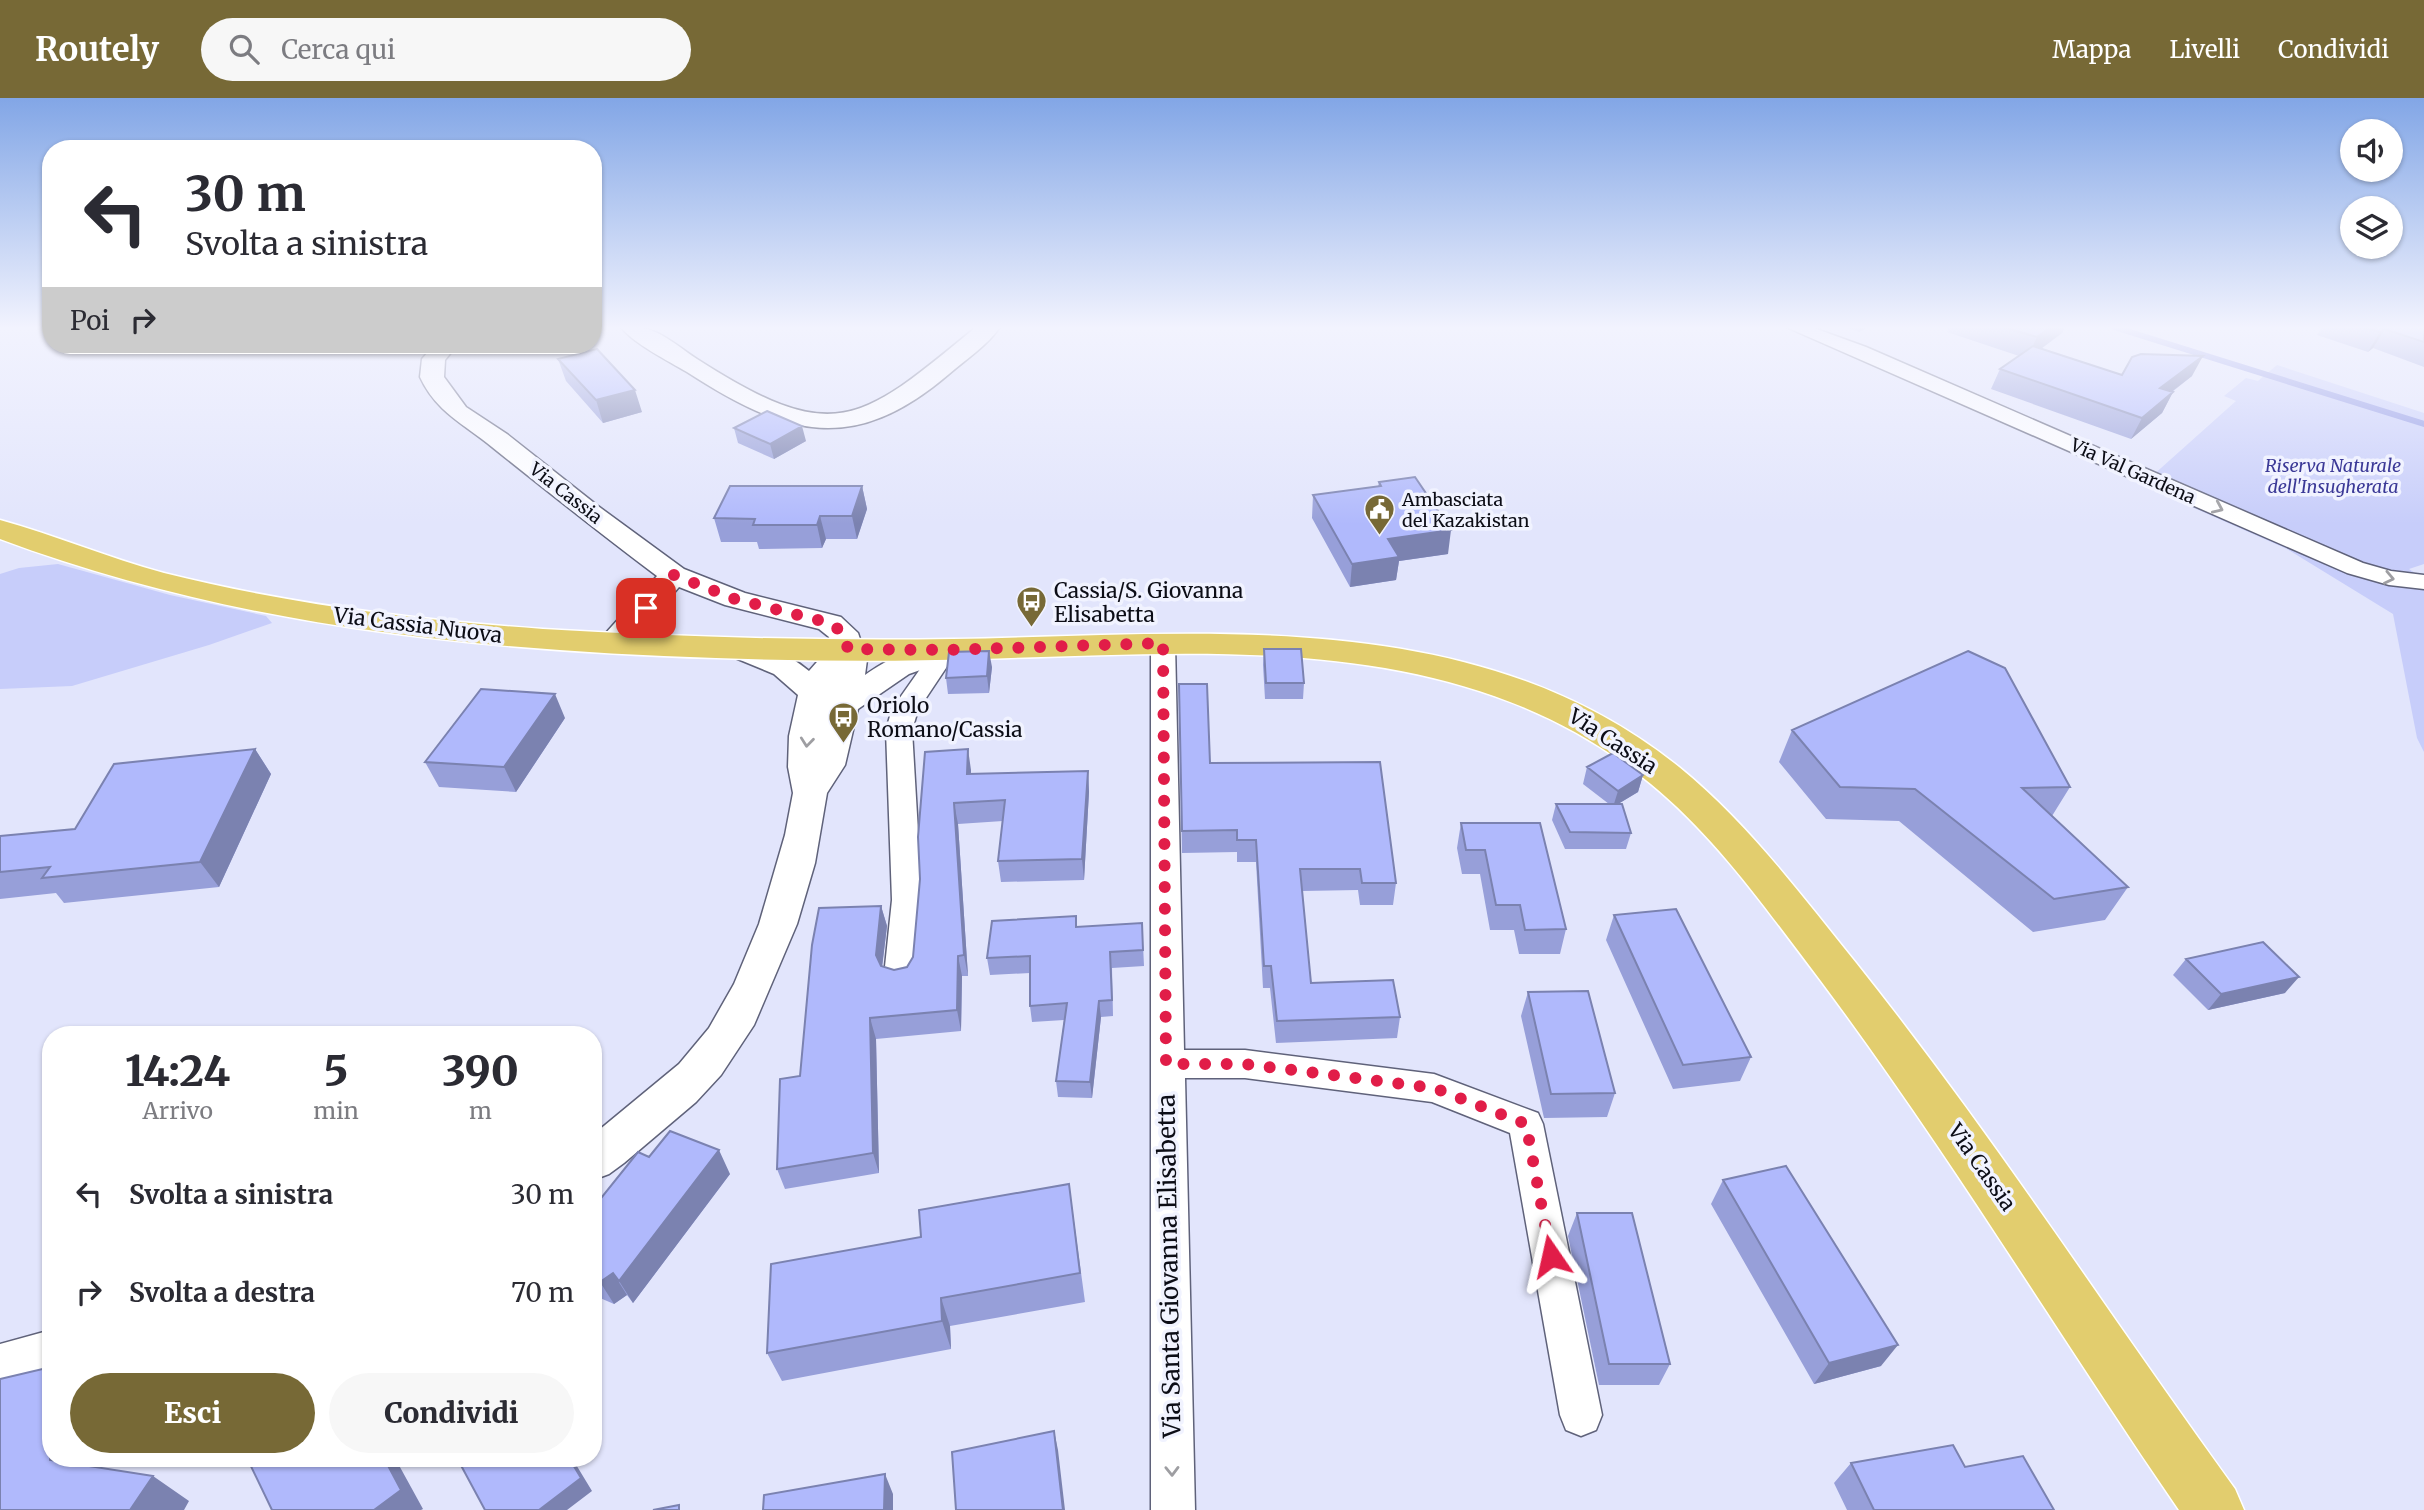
<!DOCTYPE html>
<html lang="it">
<style>
body{margin:0;font-family:Merriweather,serif;background:#f7f7f7;color:#2b2b33;height:100vh;display:flex;flex-direction:column;font-size:26px;white-space:nowrap}
*{box-sizing:border-box;margin:0}
p{font-size:23px;color:#7c7c81}
.icon{flex:none;width:38px;height:38px;fill:none;stroke:currentColor;stroke-width:2;stroke-linecap:round;stroke-linejoin:round}
.map{position:relative;flex:1;overflow:hidden}
.sheet{position:absolute;left:42px;top:928px;width:560px;height:441px;display:flex;flex-direction:column;background:#fff;border-radius:28px;box-shadow:0 2px 5px #0004}
.sheet>*{flex:none}
.hud{position:absolute;left:42px;top:42px;width:560px;height:214px;border-radius:28px;box-shadow:0 2px 5px #0004;background:#fff;color:#2b2b33;overflow:hidden}
.controls{position:absolute;left:2340px;top:21px;display:grid;gap:14px}
.controls a{display:grid;place-items:center;width:63px;height:63px;border-radius:50%;background:#fff;box-shadow:0 2px 5px #0004;font-size:35px}
.pin{position:absolute;display:grid;place-items:center;width:60px;height:60px;color:#fff;margin:-30px;border-radius:14px;box-shadow:0 4px 10px #0006}
.me{position:absolute;width:77px;margin:-38px;rotate:349deg;stroke-linejoin:round;filter:drop-shadow(0 0 5px #0008)}
.turn{display:flex;align-items:center;gap:24px;height:147px;padding:0 28px;font-size:32px}
.turn .icon{width:91px;height:91px;stroke-width:2.5}
.turn b{display:block;font-size:49px;line-height:60px}
.then{display:flex;align-items:center;height:66px;padding:0 28px;background:#0003;gap:14px;font-size:26px}
.eta{display:flex;justify-content:space-evenly;align-items:center;height:119px;text-align:center}
.eta b{font-size:42px;font-weight:800;line-height:49px}
.action{display:flex;gap:14px;margin-top:auto;padding:14px 28px}
.action a{flex:1;height:80px;border-radius:42px;background:#776936;color:#fff;font-size:28px;font-weight:800;line-height:80px;text-align:center}
.action a+a{background:#f7f7f7;color:#2b2b33}
ul{padding:0;list-style:none}
li{display:flex;align-items:center;gap:21px;height:98px;padding:0 28px}
li div{flex:1}
li b{display:block;font-size:26px}
li em{font-style:normal}
header{display:flex;align-items:center;gap:42px;box-sizing:border-box;height:98px;padding:0 35px;background:#776936;color:#fff}
header strong{font-size:33px}
nav{display:flex;gap:38px;margin-inline-start:auto;font-size:24px}
.search{width:490px;height:63px;background:#f7f7f7;display:flex;align-items:center;gap:18px;box-sizing:border-box;padding:0 24px;border-radius:38px;color:#7c7c81;font-size:26px}
.map>svg:first-child{display:block}
.green{fill:#c7cdfa}
.lines{fill:none;stroke-linecap:round;stroke-linejoin:round}
.stream{stroke:#8a92e3;stroke-width:6}
.minor-casing{stroke:#5f627a;stroke-width:3}
.tertiary-casing{stroke:#5f627a;stroke-width:3}
.primary-casing{stroke:#fff;stroke-width:3}
.minor{fill:#fff;fill-rule:evenodd}
.tertiary{fill:#fff;fill-rule:evenodd}
.primary{fill:#e2cd6e;fill-rule:evenodd}
.wall{fill:#979fd9}
.shaded-wall{fill:#7b82b0}
.building{fill:#b0b9fc;stroke:#7b82b0;stroke-width:2}
.oneway{stroke:#9e9ea2}
.route{stroke:#e11d48;stroke-width:12;stroke-dasharray:0 21.6}
.labels{text-anchor:middle;dominant-baseline:central;stroke-width:7;stroke-linejoin:round;paint-order:stroke}
.far-park-label{font-size:18px;font-style:italic;fill:#3b3997;stroke:#f1f3ff}
.far-street-label{font-size:18px;fill:#0c0d16;stroke:#f1f3ff}
.far-poi-label{font-size:18px;fill:#0c0d16;stroke:#f1f3ff;text-anchor:start}
.poi-label{font-size:21px;fill:#0c0d16;stroke:#f1f3ff;text-anchor:start}
.street-label{font-size:21px;fill:#0c0d16;stroke:#f1f3ff}
.near-street-label{font-size:24px;fill:#0c0d16;stroke:#f1f3ff}
</style>
<header>
<strong>Routely</strong>
<div class="search"><svg class="icon" aria-label="search" viewBox="0 0 24 24"><circle cx="10" cy="10" r="6"/><path d="M15 15l6 6"/></svg>Cerca qui</div>
<nav><a>Mappa</a><a>Livelli</a><a>Condividi</a></nav>
</header>
<div class="map">
<svg width="2424" height="1412" viewBox="0 0 2424 1412">
<rect width="100%" height="100%" fill="#e2e5fc"/>
<path class="green" d="M 2277,267 L 2424,315 L 2424,466 L 2409,471 L 2424,481 L 2424,654 L 2417,640 L 2393,516 L 2287,451 L 2142,387 L 2236,303 L 2224,298 L 2246,280 L 2258,283 Z
M 58,466 L 170,497 L 266,518 L 272,525 L 209,547 L 72,588 L 0,591 L 0,476 L 19,470 Z"/>
<g class="lines">
<path class="stream" d="M 2114,229 L 2424,326"/>
<defs>
<path id="minor" d="M 1786,229 L 1811,229 L 1866,249 L 2363,465 L 2391,473 L 2424,477 L 2424,491 L 2389,487 L 2347,475 Z
M 1163,538 L 1172,540 L 1175,545 L 1184,952 L 1245,952 L 1434,976 L 1538,1015 L 1543,1026 L 1602,1317 L 1596,1332 L 1581,1338 L 1566,1332 L 1560,1317 L 1510,1035 L 1432,1004 L 1245,980 L 1185,980 L 1195,1412 L 1151,1412 L 1151,545 L 1154,540 Z
M 946,544 L 955,547 L 958,552 L 918,612 L 912,632 L 922,802 L 916,878 L 911,887 L 900,890 L 889,887 L 884,878 L 892,802 L 886,632 L 892,611 L 937,547 Z"/>
<path id="tertiary" d="M 621,229 C 657,227 668,242 697,261 C 834,349 859,326 976,229 L 1000,229 C 988,247 965,262 949,276 C 853,358 786,338 687,274 C 670,264 631,244 621,229 Z
M 434,247 L 457,247 L 445,262 L 444,279 L 466,309 L 507,336 L 598,408 L 684,471 L 745,495 L 841,519 L 858,535 L 867,562 L 865,577 C 888,561 928,538 957,545 L 961,552 L 957,559 L 909,576 L 858,611 L 845,667 L 827,695 L 815,765 L 797,826 L 754,927 L 721,977 L 696,1004 L 624,1065 L 609,1076 L 593,1082 L 593,1037 L 679,966 L 709,930 L 734,886 L 759,826 L 785,737 L 793,695 L 788,669 L 789,638 L 798,597 L 774,576 L 728,557 L 724,550 L 728,543 C 753,537 790,557 809,573 L 831,548 L 829,539 L 819,531 L 725,507 L 679,489 L 626,551 L 615,553 L 604,551 L 600,544 L 604,537 L 657,478 C 601,436 547,393 492,349 C 464,326 436,314 420,279 L 422,261 Z
M 51,1232 L 51,1282 L 0,1296 L 0,1246 Z"/>
<path id="primary" d="M 0,422 C 55,437 108,460 164,475 C 288,506 415,522 543,531 C 679,539 816,543 953,541 C 1198,537 1474,504 1679,669 C 1747,724 1801,797 1856,865 C 1991,1034 2108,1216 2235,1391 L 2244,1412 L 2179,1412 C 2058,1236 1949,1054 1821,883 C 1769,815 1718,741 1651,686 C 1462,529 1206,555 977,561 C 890,564 803,563 716,560 C 472,552 230,527 0,441 Z"/>
</defs>
<use href="#minor" class="minor-casing"/>
<use href="#tertiary" class="tertiary-casing"/>
<use href="#primary" class="primary-casing"/>
<use href="#minor" class="minor"/>
<use href="#tertiary" class="tertiary"/>
<use href="#primary" class="primary"/>
</g>
<path class="wall" d="M 1844,229 L 1868,229 L 1859,234 Z
M 1949,229 L 2065,229 L 2062,235 L 2041,251 L 2122,277 L 2192,278 L 2172,294 L 2173,294 L 2162,315 L 2131,341 L 1991,291 L 2000,271 L 2019,258 L 1947,234 Z
M 2322,229 L 2424,229 L 2424,269 L 2373,250 L 2368,254 L 2317,237 Z
M 558,261 L 642,314 L 603,325 L 566,283 Z
M 734,330 L 806,343 L 774,361 L 738,345 Z
M 1379,384 L 1448,456 L 1399,463 L 1396,482 L 1350,489 L 1312,420 L 1313,397 L 1378,389 Z
M 862,388 L 867,411 L 857,441 L 826,441 L 822,450 L 759,451 L 757,444 L 721,444 L 714,420 Z
M 1264,551 L 1304,585 L 1303,601 L 1265,601 L 1263,567 Z
M 992,569 L 989,595 L 948,596 L 946,580 Z
M 1179,586 L 1210,665 L 1396,785 L 1393,807 L 1360,807 L 1358,792 L 1302,793 L 1311,885 L 1400,919 L 1397,940 L 1276,945 L 1270,890 L 1263,890 L 1256,764 L 1237,764 L 1237,754 L 1182,755 Z
M 565,620 L 516,694 L 439,689 L 425,664 Z
M 1792,632 L 2070,689 L 2052,718 L 2128,789 L 2105,822 L 2033,834 L 1899,723 L 1826,721 L 1779,664 Z
M 255,651 L 271,676 L 219,789 L 64,805 L 56,795 L 0,801 L 0,738 L 75,731 Z
M 1587,669 L 1643,677 L 1638,694 L 1618,706 L 1631,735 L 1626,751 L 1565,751 L 1552,722 L 1556,706 L 1609,706 L 1583,686 Z
M 971,672 L 971,676 L 1088,673 L 1089,694 L 1084,782 L 1001,784 L 998,763 L 1003,723 L 958,726 L 968,878 L 962,878 L 961,933 L 876,941 L 879,1075 L 785,1091 L 777,1071 L 800,978 L 881,808 L 887,828 L 882,868 L 894,872 L 907,869 L 913,859 L 920,781 L 918,739 Z
M 1461,725 L 1566,831 L 1560,856 L 1519,856 L 1514,832 L 1490,832 L 1480,776 L 1462,776 L 1457,750 Z
M 1614,817 L 1751,959 L 1740,983 L 1673,991 L 1606,842 Z
M 1076,818 L 1077,829 L 1142,825 L 1144,868 L 1112,870 L 1113,918 L 1101,919 L 1092,1000 L 1058,999 L 1056,983 L 1064,922 L 1032,924 L 1030,908 L 1030,875 L 990,877 L 987,860 Z
M 2186,861 L 2285,895 L 2208,912 L 2173,877 Z
M 1528,894 L 1615,995 L 1607,1019 L 1544,1020 L 1521,918 Z
M 649,1059 L 730,1076 L 633,1205 L 627,1197 L 614,1206 L 593,1197 L 593,1110 Z
M 1723,1082 L 1881,1268 L 1814,1286 L 1711,1106 Z
M 1069,1086 L 1085,1204 L 950,1228 L 951,1251 L 782,1283 L 767,1255 L 921,1139 Z
M 1577,1115 L 1670,1266 L 1659,1287 L 1599,1287 L 1568,1138 Z
M 1851,1365 L 1965,1369 L 2054,1412 L 1847,1412 L 1834,1385 Z"/>
<path class="shaded-wall" d="M 1860,229 L 1868,229 L 1859,234 Z
M 2051,229 L 2065,229 L 2062,235 L 2027,261 L 2037,239 Z
M 2385,231 L 2373,250 L 2368,254 L 2380,234 Z
M 2203,258 L 2192,278 L 2149,311 L 2160,290 Z
M 635,292 L 642,314 L 603,325 L 596,302 Z
M 2173,294 L 2162,315 L 2131,341 L 2142,320 Z
M 802,328 L 806,343 L 774,361 L 770,346 Z
M 862,388 L 867,411 L 857,441 L 852,418 Z
M 820,418 L 826,441 L 822,450 L 817,427 Z
M 1451,432 L 1448,456 L 1399,463 L 1396,482 L 1350,489 L 1352,466 L 1388,441 Z
M 989,553 L 992,569 L 989,595 L 987,578 Z
M 555,596 L 565,620 L 516,694 L 504,669 Z
M 255,651 L 271,676 L 219,789 L 200,764 Z
M 968,651 L 971,672 L 970,697 L 967,676 Z
M 1088,673 L 1089,694 L 1084,782 L 1082,761 Z
M 1643,677 L 1638,694 L 1613,709 L 1618,693 Z
M 954,705 L 958,726 L 968,878 L 964,857 Z
M 881,808 L 887,828 L 881,878 L 876,857 Z
M 958,858 L 962,878 L 961,933 L 957,912 Z
M 2299,879 L 2285,895 L 2208,912 L 2221,896 Z
M 1099,903 L 1101,919 L 1092,1000 L 1090,984 Z
M 870,920 L 876,941 L 879,1075 L 873,1055 Z
M 719,1052 L 730,1076 L 633,1205 L 619,1183 Z
M 613,1175 L 627,1197 L 614,1206 L 600,1184 Z
M 941,1200 L 950,1228 L 951,1251 L 942,1223 Z
M 1898,1247 L 1881,1268 L 1814,1286 L 1829,1265 Z
M 1054,1333 L 1058,1352 L 1065,1412 L 1063,1412 Z
M 51,1360 L 99,1360 L 90,1388 L 50,1362 Z
M 384,1360 L 395,1360 L 423,1411 L 421,1412 L 374,1412 Z
M 569,1360 L 572,1360 L 592,1393 L 567,1412 L 539,1412 Z
M 885,1376 L 893,1396 L 893,1412 L 884,1412 Z
M 153,1378 L 189,1403 L 184,1412 L 130,1412 Z"/>
<path class="building" d="M 2003,229 L 2051,229 L 2037,239 Z
M 2362,229 L 2424,229 L 2424,244 L 2385,231 L 2380,234 Z
M 2033,248 L 2122,277 L 2132,259 L 2141,256 L 2203,258 L 2160,290 L 2173,294 L 2142,320 L 2000,271 Z
M 597,251 L 635,292 L 596,302 L 558,261 Z
M 767,313 L 802,328 L 770,346 L 734,330 Z
M 1415,379 L 1451,432 L 1388,441 L 1399,459 L 1352,466 L 1313,397 L 1381,388 L 1379,384 Z
M 730,388 L 862,388 L 852,418 L 820,418 L 817,427 L 753,427 L 755,421 L 714,420 Z
M 1264,551 L 1301,551 L 1304,585 L 1266,585 Z
M 989,553 L 987,578 L 946,580 L 949,554 Z
M 1968,553 L 2005,570 L 2070,689 L 2022,690 L 2128,789 L 2054,801 L 1915,691 L 1840,689 L 1792,632 Z
M 1179,586 L 1207,586 L 1210,665 L 1380,664 L 1396,785 L 1362,785 L 1360,771 L 1300,771 L 1311,885 L 1393,882 L 1400,919 L 1277,923 L 1271,868 L 1264,868 L 1256,742 L 1237,742 L 1237,732 L 1182,733 Z
M 481,591 L 555,596 L 504,669 L 425,664 Z
M 255,651 L 200,764 L 42,780 L 50,769 L 0,774 L 0,738 L 75,731 L 114,666 Z
M 968,651 L 967,676 L 1088,673 L 1082,761 L 998,763 L 1005,702 L 954,705 L 964,857 L 958,858 L 957,912 L 870,920 L 873,1055 L 777,1071 L 780,981 L 800,978 L 812,847 L 819,810 L 881,808 L 876,857 L 881,868 L 894,872 L 907,869 L 913,859 L 920,781 L 918,739 L 925,654 Z
M 1613,655 L 1643,677 L 1618,693 L 1587,669 Z
M 1556,706 L 1622,706 L 1631,735 L 1570,734 Z
M 1461,725 L 1540,725 L 1566,831 L 1525,832 L 1520,807 L 1496,807 L 1485,752 L 1466,752 Z
M 1676,811 L 1751,959 L 1683,967 L 1614,817 Z
M 1076,818 L 1076,829 L 1142,825 L 1143,852 L 1110,854 L 1112,902 L 1099,903 L 1090,984 L 1056,983 L 1067,905 L 1030,908 L 1030,858 L 987,860 L 992,823 Z
M 2263,844 L 2299,879 L 2221,896 L 2186,861 Z
M 1588,893 L 1615,995 L 1551,996 L 1528,894 Z
M 670,1033 L 719,1052 L 619,1183 L 613,1175 L 600,1184 L 593,1182 L 593,1110 L 638,1054 L 649,1059 Z
M 1786,1068 L 1898,1247 L 1829,1265 L 1723,1082 Z
M 1069,1086 L 1080,1175 L 941,1200 L 942,1223 L 767,1255 L 771,1166 L 921,1139 L 919,1112 Z
M 1577,1115 L 1632,1115 L 1670,1266 L 1609,1266 Z
M 51,1269 L 50,1362 L 153,1378 L 130,1412 L 0,1412 L 0,1281 Z
M 1054,1333 L 1063,1412 L 956,1412 L 952,1354 Z
M 1953,1347 L 1965,1369 L 2023,1358 L 2054,1412 L 1874,1412 L 1851,1365 Z
M 247,1360 L 384,1360 L 401,1392 L 374,1412 L 272,1412 Z
M 457,1360 L 569,1360 L 581,1380 L 539,1412 L 485,1412 Z
M 885,1376 L 884,1412 L 763,1412 L 764,1397 Z
M 679,1407 L 679,1412 L 653,1412 Z"/>
<defs><path id="oneway-chevron" d="M-2-3.5L2.5 0L-2 3.5" fill="none" stroke-width="1.6" stroke-linecap="round" stroke-linejoin="round" transform="scale(1.75)"/></defs>
<g class="oneway">
<use href="#oneway-chevron" transform="translate(2218 410) rotate(24)"/>
<use href="#oneway-chevron" transform="translate(2389 480) rotate(12)"/>
<use href="#oneway-chevron" transform="translate(807 644) rotate(96)"/>
<use href="#oneway-chevron" transform="translate(1172 1373) rotate(89)"/>
</g>
<linearGradient id="sky" x2="0" y2="1"><stop stop-color="#82a6e6"/><stop offset="0.54" stop-color="#f2f3fe"/><stop offset="1" stop-color="#f2f3fe" stop-opacity="0"/></linearGradient>
<rect width="2424" height="426" fill="url(#sky)"/>
<g class="lines">
<path class="route" d="M 646,510 L 674,477 L 735,501 L 830,525 L 843,535 L 848,551 L 946,552 L 1163,545 L 1166,966 L 1245,966 L 1434,990 L 1526,1026 L 1551,1158"/>
</g>
<defs>
<symbol id="civic-pin" viewBox="-11 -11 22 30"><path d="M0 17L-7.5 6A9.5 9.5 0 1 1 7.5 6Z" fill="#776936" stroke="#f1f3ff"/><path d="M-.6-6.5H3V-4.5H.6V-3L4-1V1h2V6H-6V1h2V-1L-.6-3ZM-1.2 2.5V6h2.4V2.5Z" fill="#fff"/></symbol>
<symbol id="bus-pin" viewBox="-11 -11 22 30"><path d="M0 17L-7.5 6A9.5 9.5 0 1 1 7.5 6Z" fill="#776936" stroke="#f1f3ff"/><path d="M-5-6H5V4H4V6H2V4H-2V6H-4V4H-5ZM-3.5-4V0h7V-4ZM-3.5 1.2v1.5H-2V1.2ZM2 1.2v1.5H3.5V1.2Z" fill="#fff"/></symbol>
</defs>
<g fill-rule="evenodd">
<use href="#civic-pin" x="1362" y="394" width="35" height="47"/>
<use href="#bus-pin" x="1014" y="486" width="35" height="47"/>
<use href="#bus-pin" x="826" y="602" width="35" height="47"/>
</g>
<g class="labels">
<g class="far-park-label">
<text x="2333" y="367">Riserva Naturale<tspan x="2333" dy="21">dell'Insugherata</tspan></text>
</g>
<g class="far-street-label">
<text transform="translate(2133 373) rotate(24)">Via Val Gardena</text>
<text transform="translate(566 395) rotate(38)">Via Cassia</text>
</g>
<g class="far-poi-label">
<text x="1402" y="401">Ambasciata<tspan x="1402" dy="21">del Kazakistan</tspan></text>
</g>
<g class="poi-label">
<text x="1054" y="492">Cassia/S. Giovanna<tspan x="1054" dy="24">Elisabetta</tspan></text>
<text x="867" y="607">Oriolo<tspan x="867" dy="24">Romano/Cassia</tspan></text>
</g>
<g class="street-label">
<text transform="translate(418 527) rotate(7)">Via Cassia Nuova</text>
<text transform="translate(1613 643) rotate(33)">Via Cassia</text>
<text transform="translate(1982 1069) rotate(55)">Via Cassia</text>
</g>
<g class="near-street-label">
<text transform="translate(1169 1168) rotate(-91)">Via Santa Giovanna Elisabetta</text>
</g>
</g>
</svg>
<div class="controls">
<a><svg class="icon" aria-label="sound" viewBox="0 0 24 24"><path d="M4 9h4l5-4v14l-5-4H4zM17 9q2 3 0 6"/></svg></a>
<a><svg class="icon" aria-label="layers" viewBox="0 0 24 24"><path d="M12 4l9 5-9 5-9-5zM3 14l9 5 9-5"/></svg></a>
</div>
<div class="pin" style="left:646px;top:510px;background:#d93025"><svg class="icon" aria-label="arrive" viewBox="0 0 24 24"><path d="M6 21V4h12l-3 4 3 4H6"/></svg></div>
<svg class="me" style="left:1551px;top:1158px" viewBox="-20 -20 40 40"><path d="M0-17L14 15 0 8-14 15z" fill="#e11d48" stroke="#fff" stroke-width="4"/></svg>
<div class="hud">
<div class="turn"><svg class="icon" aria-label="left" viewBox="0 0 24 24"><path d="M17 20v-9H6M10 6l-5 5 5 5"/></svg><div><b>30 m</b>Svolta a sinistra</div></div>
<div class="then">Poi<svg class="icon" aria-label="right" viewBox="0 0 24 24"><path d="M7 20v-9h11M14 6l5 5-5 5"/></svg></div>
</div>
<section class="sheet">
<div class="eta">
<div><b>14:24</b><p>Arrivo</p></div>
<div><b>5</b><p>min</p></div>
<div><b>390</b><p>m</p></div>
</div>
<ul>
<li><svg class="icon" aria-label="left" viewBox="0 0 24 24"><path d="M17 20v-9H6M10 6l-5 5 5 5"/></svg><div><b>Svolta a sinistra</b></div><em>30 m</em></li>
<li><svg class="icon" aria-label="right" viewBox="0 0 24 24"><path d="M7 20v-9h11M14 6l5 5-5 5"/></svg><div><b>Svolta a destra</b></div><em>70 m</em></li>
</ul>
<div class="action"><a>Esci</a><a>Condividi</a></div>
</section>
</div>
